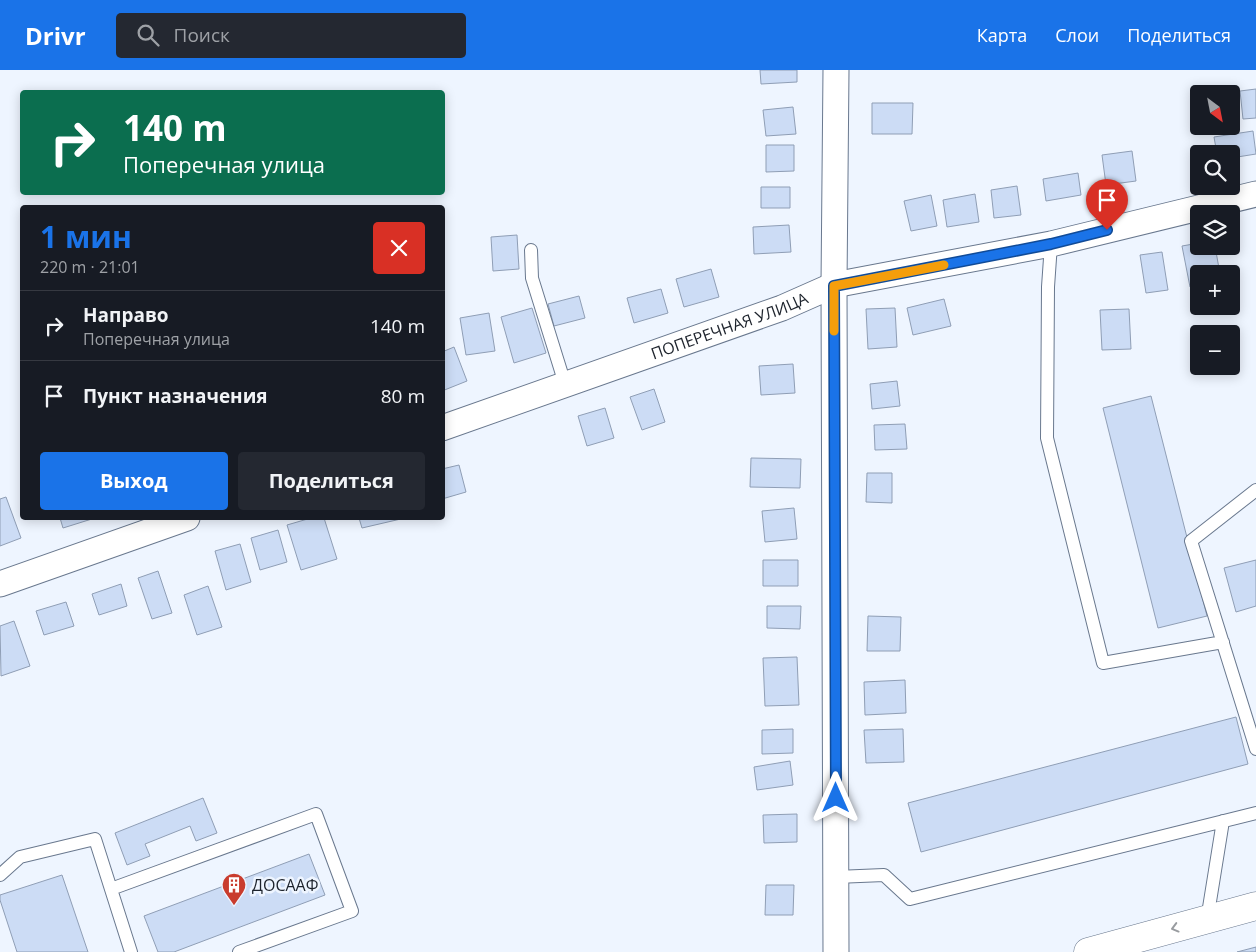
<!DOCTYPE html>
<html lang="ru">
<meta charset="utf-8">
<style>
body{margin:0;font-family:"Open Sans",sans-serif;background:#242831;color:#f1f3f6;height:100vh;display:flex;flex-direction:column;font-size:19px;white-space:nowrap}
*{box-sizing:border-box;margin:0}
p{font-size:16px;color:#9ea1a6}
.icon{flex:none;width:28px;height:28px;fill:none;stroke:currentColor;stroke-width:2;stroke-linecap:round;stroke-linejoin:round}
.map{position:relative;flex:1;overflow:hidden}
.drawer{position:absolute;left:20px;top:135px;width:425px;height:315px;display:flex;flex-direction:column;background:#171b24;border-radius:5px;box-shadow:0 2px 12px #0003}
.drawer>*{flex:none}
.hud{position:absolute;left:20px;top:20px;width:425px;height:105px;border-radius:5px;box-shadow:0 2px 12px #0003;background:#0b6e4f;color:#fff;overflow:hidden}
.needle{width:32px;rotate:148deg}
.fabs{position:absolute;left:1190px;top:15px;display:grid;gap:10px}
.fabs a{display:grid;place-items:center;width:50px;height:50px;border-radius:5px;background:#171b24;box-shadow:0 2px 12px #0003;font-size:25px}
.pin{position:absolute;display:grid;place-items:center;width:42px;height:42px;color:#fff;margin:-51px -21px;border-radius:50% 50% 50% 0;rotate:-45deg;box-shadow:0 0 5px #0007}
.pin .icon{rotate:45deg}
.me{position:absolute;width:55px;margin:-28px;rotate:0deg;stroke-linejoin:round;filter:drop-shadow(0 0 4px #0008)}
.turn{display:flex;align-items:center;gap:18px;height:105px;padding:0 20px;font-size:22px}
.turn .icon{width:65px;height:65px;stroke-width:2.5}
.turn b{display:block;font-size:35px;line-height:42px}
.round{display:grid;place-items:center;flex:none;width:52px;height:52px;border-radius:5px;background:#242831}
.overview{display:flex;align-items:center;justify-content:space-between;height:85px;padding:0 20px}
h1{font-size:30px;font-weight:700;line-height:38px;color:#1a73e8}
.button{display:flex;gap:10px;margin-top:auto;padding:10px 20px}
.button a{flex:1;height:58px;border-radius:5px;background:#1a73e8;color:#fff;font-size:20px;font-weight:700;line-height:58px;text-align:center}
.button a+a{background:#242831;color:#f1f3f6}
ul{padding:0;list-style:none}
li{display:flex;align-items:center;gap:15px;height:70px;padding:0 20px;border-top:1px solid #363941}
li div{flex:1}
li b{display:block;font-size:19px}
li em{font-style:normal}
header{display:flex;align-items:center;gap:30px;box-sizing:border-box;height:70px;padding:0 25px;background:#1a73e8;color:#fff}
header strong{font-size:24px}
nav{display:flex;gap:28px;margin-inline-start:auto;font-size:18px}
.search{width:350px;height:45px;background:#242831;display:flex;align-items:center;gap:12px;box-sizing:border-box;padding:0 18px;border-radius:5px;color:#9ea1a6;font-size:19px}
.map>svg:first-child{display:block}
.building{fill:#ccdcf5;stroke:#8f9eb5}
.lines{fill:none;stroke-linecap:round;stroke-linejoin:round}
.lane-casing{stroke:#69788e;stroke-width:14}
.street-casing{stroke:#69788e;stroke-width:27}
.primary-casing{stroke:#69788e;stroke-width:29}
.lane{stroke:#fff;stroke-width:12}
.street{stroke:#fff;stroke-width:25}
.primary{stroke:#fff;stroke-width:28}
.oneway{stroke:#999ca0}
.route-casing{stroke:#114b97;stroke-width:12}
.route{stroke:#1a73e8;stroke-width:9}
.slow{stroke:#f59e0b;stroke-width:9}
.labels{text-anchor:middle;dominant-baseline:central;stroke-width:5;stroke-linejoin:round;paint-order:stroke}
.street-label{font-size:16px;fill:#1d232c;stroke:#eef5ff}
.poi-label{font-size:16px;fill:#1d232c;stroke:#eef5ff;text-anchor:start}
</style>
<header>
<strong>Drivr</strong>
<div class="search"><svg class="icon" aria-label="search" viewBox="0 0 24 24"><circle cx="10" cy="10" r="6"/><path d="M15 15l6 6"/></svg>Поиск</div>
<nav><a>Карта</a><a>Слои</a><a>Поделиться</a></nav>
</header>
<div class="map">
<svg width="1256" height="882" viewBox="0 0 1256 882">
<rect width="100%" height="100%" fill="#eef5ff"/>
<path class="building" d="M 760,0 L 797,0 L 797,12 L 761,14 Z
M 1256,19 L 1256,48 L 1243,49 L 1240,21 Z
M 872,33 L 913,33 L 912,64 L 872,64 Z
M 793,37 L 796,64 L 766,66 L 763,40 Z
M 1253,61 L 1256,84 L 1231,88 L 1231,84 L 1217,84 L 1214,67 Z
M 766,75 L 794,75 L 794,101 L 766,102 Z
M 1132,81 L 1136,111 L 1106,115 L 1102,85 Z
M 1078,103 L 1081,125 L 1046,131 L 1043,109 Z
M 1017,116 L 1021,145 L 994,148 L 991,120 Z
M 761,117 L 790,117 L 790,138 L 761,138 Z
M 975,124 L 979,152 L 947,157 L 943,130 Z
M 931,125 L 937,156 L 911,161 L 904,131 Z
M 789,155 L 791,182 L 754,184 L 753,157 Z
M 517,165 L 519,199 L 493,201 L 491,167 Z
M 1199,173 L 1199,176 L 1215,176 L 1220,204 L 1199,204 L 1199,215 L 1190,217 L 1182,176 Z
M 1162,182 L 1168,220 L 1146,223 L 1140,185 Z
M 711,199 L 719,227 L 684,237 L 676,209 Z
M 661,219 L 668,243 L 634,253 L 627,228 Z
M 579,226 L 585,248 L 554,256 L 548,234 Z
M 944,229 L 951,256 L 913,265 L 907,238 Z
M 532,238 L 546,283 L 514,293 L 501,247 Z
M 895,238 L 897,277 L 868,279 L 866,239 Z
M 1129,239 L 1131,279 L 1102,280 L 1100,240 Z
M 489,243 L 495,281 L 466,285 L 460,248 Z
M 454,277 L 467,311 L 442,321 L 442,282 Z
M 793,294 L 795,323 L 761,325 L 759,296 Z
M 897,311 L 900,336 L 872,339 L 870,314 Z
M 654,319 L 665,352 L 642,360 L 630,327 Z
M 1151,326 L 1207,546 L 1158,558 L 1103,338 Z
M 605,338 L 614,368 L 587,376 L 578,346 Z
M 905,354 L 907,379 L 875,380 L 874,355 Z
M 751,388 L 801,389 L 800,418 L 750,417 Z
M 459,395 L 466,422 L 442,429 L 442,399 Z
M 867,403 L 892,403 L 892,433 L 866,432 Z
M 6,427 L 21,468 L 0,476 L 0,429 Z
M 794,438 L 797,469 L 765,472 L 762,441 Z
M 60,448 L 95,448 L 63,458 Z
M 311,448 L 324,448 L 337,489 L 301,500 L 287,455 Z
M 359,448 L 405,448 L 362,458 Z
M 278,460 L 287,492 L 260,500 L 251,468 Z
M 240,474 L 251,512 L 226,520 L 215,481 Z
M 763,490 L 798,490 L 798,516 L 763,516 Z
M 1256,490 L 1256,536 L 1236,542 L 1224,498 Z
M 158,501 L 172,543 L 152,549 L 138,508 Z
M 121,514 L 127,536 L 99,545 L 92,524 Z
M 208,516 L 222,557 L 197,565 L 184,525 Z
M 66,532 L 74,556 L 44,565 L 36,541 Z
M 767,536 L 801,536 L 800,559 L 767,558 Z
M 868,546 L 901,547 L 900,581 L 867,581 Z
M 14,551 L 30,596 L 1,606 L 0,556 Z
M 797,587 L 799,635 L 765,636 L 763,588 Z
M 905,610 L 906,643 L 865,645 L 864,612 Z
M 1236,647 L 1248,694 L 921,782 L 908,733 Z
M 793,659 L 793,683 L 762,684 L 762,660 Z
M 903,659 L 904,692 L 866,693 L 864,660 Z
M 790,691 L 793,715 L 757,720 L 754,697 Z
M 203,728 L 217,763 L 196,771 L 190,756 L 145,774 L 150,786 L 127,795 L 115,763 Z
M 797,744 L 797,772 L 764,773 L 763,745 Z
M 309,784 L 325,825 L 174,882 L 158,882 L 144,846 Z
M 62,805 L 88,882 L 17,882 L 0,830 L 0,825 Z
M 766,815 L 794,815 L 793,845 L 765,845 Z
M 1256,877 L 1256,882 L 1237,882 Z"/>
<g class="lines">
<defs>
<path id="lane" d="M 1051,174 L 1048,217 L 1047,368 L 1103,593 L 1223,572
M 531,180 L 532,208 L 565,314
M 1256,420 L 1191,471 L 1256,679
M 0,805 L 20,787 L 95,769 L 131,882
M 836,807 L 884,805 L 910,829 L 1256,743
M 111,819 L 316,744 L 352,841 L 239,882
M 1207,850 L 1223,751"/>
<g id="street">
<path id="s1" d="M 442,358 L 782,238 L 834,215 L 1051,174 L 1256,124"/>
<path d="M 0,514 L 187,448"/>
<path d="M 836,882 L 834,215 L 836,0"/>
</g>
<path id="primary" d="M 1088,882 L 1256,836"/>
</defs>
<use href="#lane" class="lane-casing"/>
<use href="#street" class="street-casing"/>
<use href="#primary" class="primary-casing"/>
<use href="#lane" class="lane"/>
<use href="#street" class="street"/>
<use href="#primary" class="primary"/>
</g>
<defs><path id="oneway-chevron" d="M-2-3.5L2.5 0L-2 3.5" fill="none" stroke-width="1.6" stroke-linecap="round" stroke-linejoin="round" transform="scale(1.25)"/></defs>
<use class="oneway" href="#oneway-chevron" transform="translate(1175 858) rotate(165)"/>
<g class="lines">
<defs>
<path id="route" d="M 836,728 L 834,216 L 1051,174 L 1107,160"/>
</defs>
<use href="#route" class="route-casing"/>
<use href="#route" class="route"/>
<path class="slow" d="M 834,261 L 834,216 L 944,195"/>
</g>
<defs>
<symbol id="building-pin" viewBox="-11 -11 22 30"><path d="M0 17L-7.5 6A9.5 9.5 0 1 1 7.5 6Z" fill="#c93c2e" stroke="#eef5ff"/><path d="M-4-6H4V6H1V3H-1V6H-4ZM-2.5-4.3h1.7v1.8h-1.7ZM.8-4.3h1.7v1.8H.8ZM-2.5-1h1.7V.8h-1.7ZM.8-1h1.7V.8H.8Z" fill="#fff"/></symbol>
</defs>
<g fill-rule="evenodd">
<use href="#building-pin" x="220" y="801" width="28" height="38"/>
</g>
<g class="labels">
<g class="street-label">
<text stroke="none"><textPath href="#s1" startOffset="305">ПОПЕРЕЧНАЯ УЛИЦА</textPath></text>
</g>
<g class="poi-label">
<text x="252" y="815">ДОСААФ</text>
</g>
</g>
</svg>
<div class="fabs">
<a><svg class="needle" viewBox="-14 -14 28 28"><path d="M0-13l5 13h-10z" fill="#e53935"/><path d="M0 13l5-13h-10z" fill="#9ea1a6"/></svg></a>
<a><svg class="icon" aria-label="search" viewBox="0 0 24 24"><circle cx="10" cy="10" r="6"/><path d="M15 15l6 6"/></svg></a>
<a><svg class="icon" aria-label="layers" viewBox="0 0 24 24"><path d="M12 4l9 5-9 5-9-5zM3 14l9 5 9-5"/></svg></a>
<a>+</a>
<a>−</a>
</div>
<div class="pin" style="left:1107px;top:160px;background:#d93025"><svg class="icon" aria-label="arrive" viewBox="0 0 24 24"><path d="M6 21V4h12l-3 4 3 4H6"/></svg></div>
<svg class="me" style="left:836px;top:728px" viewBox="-20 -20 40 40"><path d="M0-17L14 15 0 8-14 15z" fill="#1a73e8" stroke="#fff" stroke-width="4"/></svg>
<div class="hud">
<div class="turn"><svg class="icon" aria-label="right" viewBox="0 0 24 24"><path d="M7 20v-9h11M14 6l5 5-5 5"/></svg><div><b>140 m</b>Поперечная улица</div></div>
</div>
<section class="drawer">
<div class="overview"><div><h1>1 мин</h1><p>220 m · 21:01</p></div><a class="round" style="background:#d93025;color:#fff"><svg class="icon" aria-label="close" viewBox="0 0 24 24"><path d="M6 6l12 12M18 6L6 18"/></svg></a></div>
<ul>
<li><svg class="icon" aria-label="right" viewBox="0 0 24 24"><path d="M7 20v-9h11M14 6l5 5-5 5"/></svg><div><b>Направо</b><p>Поперечная улица</p></div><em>140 m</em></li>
<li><svg class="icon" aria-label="arrive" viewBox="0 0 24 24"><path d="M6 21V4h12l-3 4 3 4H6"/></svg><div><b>Пункт назначения</b></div><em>80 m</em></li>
</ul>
<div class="button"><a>Выход</a><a>Поделиться</a></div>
</section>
</div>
